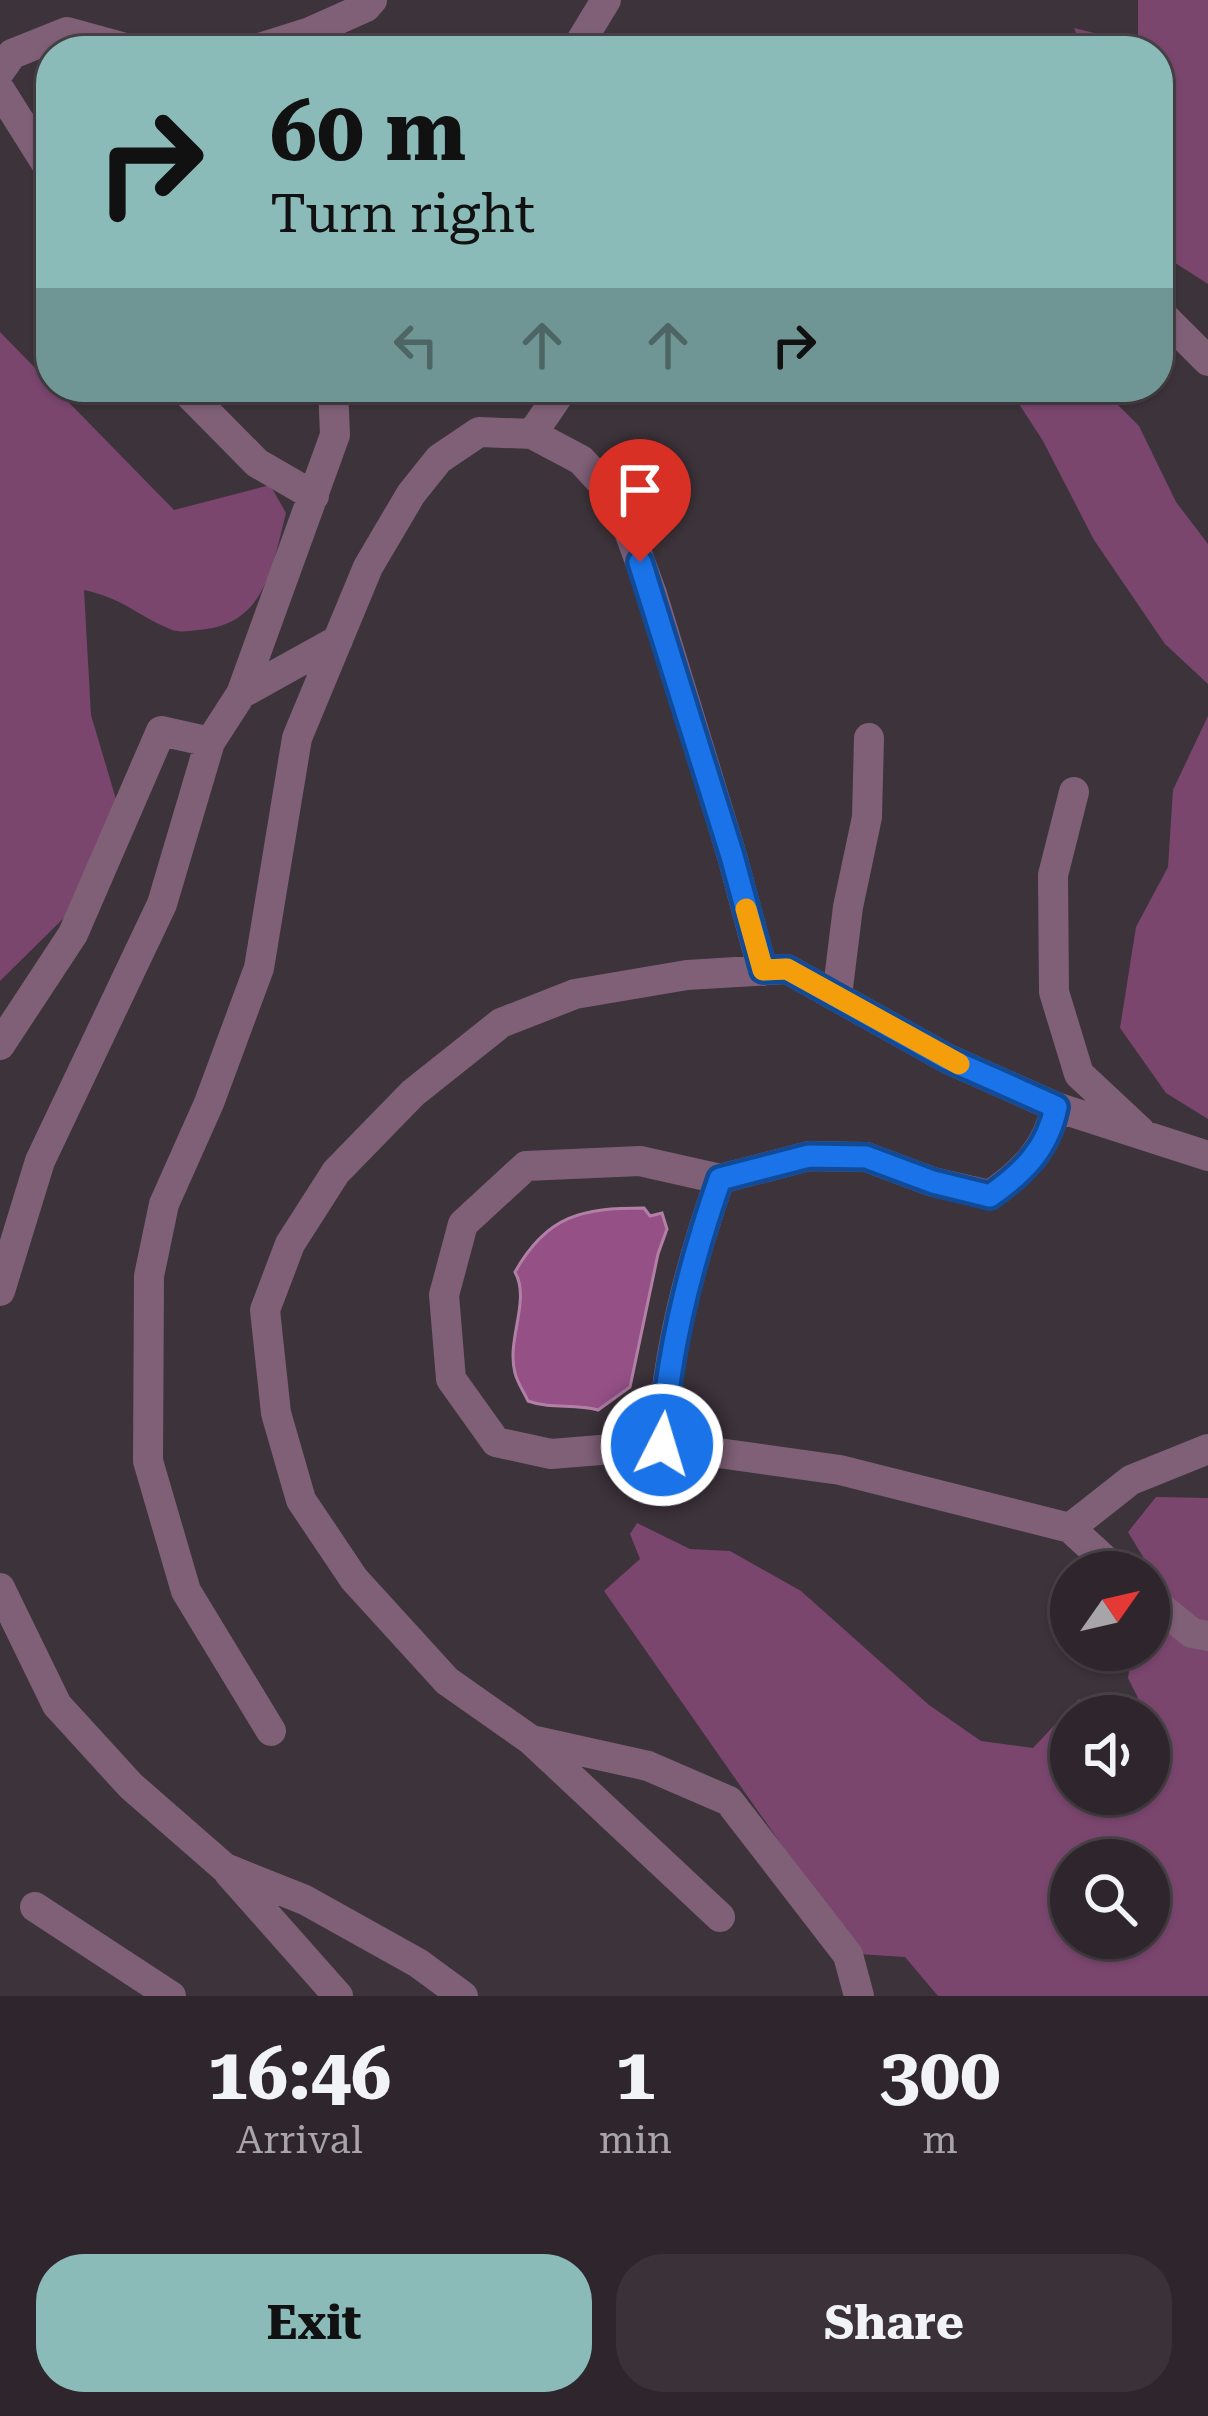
<!DOCTYPE html>
<style>
body{margin:0;font-family:"Roboto Serif",serif;background:#3a3238;color:#f1f3f6;height:100vh;display:flex;flex-direction:column;font-size:45px;white-space:nowrap}
*{box-sizing:border-box;margin:0}
p{font-size:39px;color:#a7a5a9}
.icon{flex:none;width:66px;height:66px;fill:none;stroke:currentColor;stroke-width:2;stroke-linecap:round;stroke-linejoin:round}
.map{position:relative;height:1996px;overflow:hidden}
.details{display:flex;flex-direction:column;background:#2e262c;flex:1}
.details>*{flex:none}
.hud{position:absolute;left:36px;top:36px;width:1137px;height:366px;border-radius:48px;box-shadow:0 3px 9px #0004,0 0 0 3px #494348;background:#8bbbb9;color:#111;overflow:hidden}
.needle{width:78px;rotate:56deg}
.fabs{position:absolute;left:1050px;top:1551px;display:grid;gap:24px}
.fabs a{display:grid;place-items:center;width:120px;height:120px;border-radius:50%;background:#2e262c;box-shadow:0 3px 9px #0004,0 0 0 3px #494348;font-size:60px}
.pin{position:absolute;display:grid;place-items:center;width:102px;height:102px;color:#fff;margin:-123px -51px;border-radius:50% 50% 50% 0;rotate:-45deg;box-shadow:0 0 12px #0007}
.pin .icon{rotate:45deg}
.me{position:absolute;width:132px;margin:-66px;rotate:5deg;stroke-linejoin:round;filter:drop-shadow(0 0 9px #0008)}
.turn{display:flex;align-items:center;gap:42px;height:252px;padding:0 36px;font-size:54px}
.turn .icon{width:156px;height:156px;stroke-width:2.5}
.turn b{display:block;font-size:84px;line-height:102px}
.lanes{display:flex;align-items:center;height:114px;padding:0 36px;background:#0003;justify-content:center;gap:60px;direction:ltr}
.lanes .off{opacity:.35}
.eta{display:flex;justify-content:space-evenly;align-items:center;height:204px;text-align:center}
.eta b{font-size:72px;font-weight:700;line-height:84px}
.primary-button{display:flex;gap:24px;margin-top:auto;padding:24px 36px}
.primary-button a{flex:1;height:138px;border-radius:48px;background:#8bbbb9;color:#111;font-size:48px;font-weight:700;line-height:138px;text-align:center}
.primary-button a+a{background:#3a3238;color:#f1f3f6}
.map>svg:first-child{display:block}
.green{fill:#7a466e;fill-rule:evenodd}
.water{fill:#955086;stroke:#b280a7;stroke-width:3}
.lines{fill:none;stroke-linecap:round;stroke-linejoin:round}
.minor{stroke:#7f6077;stroke-width:30}
.route-casing{stroke:#114b97;stroke-width:30}
.route{stroke:#1a73e8;stroke-width:21}
.slow{stroke:#f59e0b;stroke-width:21}
</style>
<div class="map">
<svg width="1208" height="1996" viewBox="0 0 1208 1996">
<rect width="100%" height="100%" fill="#3d333b"/>
<path class="green" d="M 1138,0 L 1208,0 L 1208,284 L 1158,252 L 1158,51 L 1083,51 L 1074,28 L 1138,44 Z
M 0,332 L 174,510 L 270,485 L 286,513 C 272,567 266,625 198,630 C 188,631 178,633 170,629 C 136,615 125,599 84,590 L 91,715 L 118,806 L 82,900 L 0,981 Z
M 1008,387 L 1100,387 L 1139,426 L 1176,502 L 1208,544 L 1208,684 L 1165,644 L 1094,540 L 1043,441 Z
M 1208,716 L 1208,1119 L 1166,1093 L 1120,1028 L 1136,927 L 1168,867 L 1173,790 Z
M 1156,1497 L 1208,1498 L 1208,1996 L 938,1996 L 905,1957 L 858,1954 L 604,1591 L 640,1559 L 630,1534 L 637,1523 L 690,1549 L 730,1551 L 801,1591 L 929,1705 L 981,1741 L 1033,1748 L 1079,1699 L 1101,1716 L 1071,1716 L 1071,1794 L 1149,1794 L 1149,1716 L 1116,1716 L 1138,1698 L 1128,1678 L 1132,1650 L 1149,1650 L 1149,1615 L 1158,1582 L 1128,1532 ZM 1071,1860 L 1149,1860 L 1149,1938 L 1071,1938 Z"/>
<path class="water" d="M 644,1208 L 650,1216 L 662,1213 L 667,1229 L 658,1254 L 630,1387 L 598,1410 C 573,1403 553,1410 528,1401 C 524,1392 517,1382 515,1373 C 506,1339 531,1301 515,1272 C 547,1215 582,1208 644,1208 Z"/>
<g class="lines">
<path class="minor" d="M 250,51 L 310,32 L 366,7 L 372,0
M 575,51 L 606,0
M 0,71 L 12,54 L 67,32 L 136,51
M 0,90 L 51,171
M 1158,311 L 1208,361
M 182,387 L 257,463 L 314,496
M 532,434 L 564,387
M 241,694 L 335,435 L 333,387
M 1074,792 L 1053,875 L 1054,992 L 1079,1074 L 1140,1131
M 837,996 L 848,907 L 867,817 L 869,738
M 0,1045 L 73,934 L 161,731 L 210,742
M 1056,1107 C 1047,1148 1024,1172 990,1195 L 933,1182 L 866,1157 L 809,1156 L 720,1179 L 640,1161 L 526,1166 L 463,1224 L 444,1295 L 451,1379 L 496,1442 L 551,1454 L 662,1445 L 840,1470 L 1070,1528 L 1118,1572
M 0,1291 L 40,1161 L 162,904 L 210,742 L 241,694 L 338,640
M 662,1445 C 666,1354 690,1265 720,1179
M 1070,1528 L 1131,1480 L 1208,1449
M 0,1588 L 57,1705 L 131,1786 L 225,1868 L 305,1900 L 418,1963 L 463,1996
M 1149,1598 L 1192,1633 L 1208,1636
M 271,1731 L 186,1591 L 148,1461 L 149,1276 L 164,1204 L 209,1103 L 259,968 L 297,738 L 368,567 L 411,494 L 439,459 L 479,432 L 532,434 L 581,460 L 617,499 L 652,594 L 732,856 L 763,971
M 531,1740 L 648,1766 L 729,1801 L 848,1955 L 859,1996
M 229,1873 L 338,1996
M 35,1907 L 171,1996
M 720,1917 L 531,1740 L 447,1681 L 354,1579 L 301,1500 L 276,1413 L 265,1310 L 290,1244 L 336,1172 L 413,1093 L 501,1023 L 575,994 L 687,975 L 787,969 L 948,1059 L 1056,1107 L 1208,1156"/>
</g>
<g class="lines">
<defs>
<path id="route" d="M 640,562 L 732,856 L 763,970 L 787,969 L 948,1059 L 1056,1107 C 1048,1148 1024,1172 990,1196 L 933,1182 L 866,1157 L 809,1156 L 720,1179 C 690,1265 667,1354 662,1445"/>
</defs>
<use href="#route" class="route-casing"/>
<use href="#route" class="route"/>
<path class="slow" d="M 746,909 L 763,970 L 787,969 L 959,1064"/>
</g>
</svg>
<div class="fabs">
<a><svg class="needle" viewBox="-14 -14 28 28"><path d="M0-13l5 13h-10z" fill="#e53935"/><path d="M0 13l5-13h-10z" fill="#a7a5a9"/></svg></a>
<a><svg class="icon" aria-label="sound" viewBox="0 0 24 24"><path d="M4 9h4l5-4v14l-5-4H4zM17 9q2 3 0 6"/></svg></a>
<a><svg class="icon" aria-label="search" viewBox="0 0 24 24"><circle cx="10" cy="10" r="6"/><path d="M15 15l6 6"/></svg></a>
</div>
<div class="pin" style="left:640px;top:562px;background:#d93025"><svg class="icon" aria-label="arrive" viewBox="0 0 24 24"><path d="M6 21V4h12l-3 4 3 4H6"/></svg></div>
<svg class="me" style="left:662px;top:1445px" viewBox="-20 -20 40 40"><circle r="17" fill="#1a73e8" stroke="#fff" stroke-width="3"/><path d="M0-11L8 9 0 5-8 9z" fill="#fff"/></svg>
<div class="hud">
<div class="turn"><svg class="icon" aria-label="right" viewBox="0 0 24 24"><path d="M7 20v-9h11M14 6l5 5-5 5"/></svg><div><b>60 m</b>Turn right</div></div>
<div class="lanes"><svg class="icon off" aria-label="left" viewBox="0 0 24 24"><path d="M17 20v-9H6M10 6l-5 5 5 5"/></svg><svg class="icon off" aria-label="ahead" viewBox="0 0 24 24"><path d="M12 20V5M6 11l6-6 6 6"/></svg><svg class="icon off" aria-label="ahead" viewBox="0 0 24 24"><path d="M12 20V5M6 11l6-6 6 6"/></svg><svg class="icon" aria-label="right" viewBox="0 0 24 24"><path d="M7 20v-9h11M14 6l5 5-5 5"/></svg></div>
</div>
</div>
<section class="details">
<div class="eta">
<div><b>16:46</b><p>Arrival</p></div>
<div><b>1</b><p>min</p></div>
<div><b>300</b><p>m</p></div>
</div>
<div class="primary-button"><a>Exit</a><a>Share</a></div>
</section>
